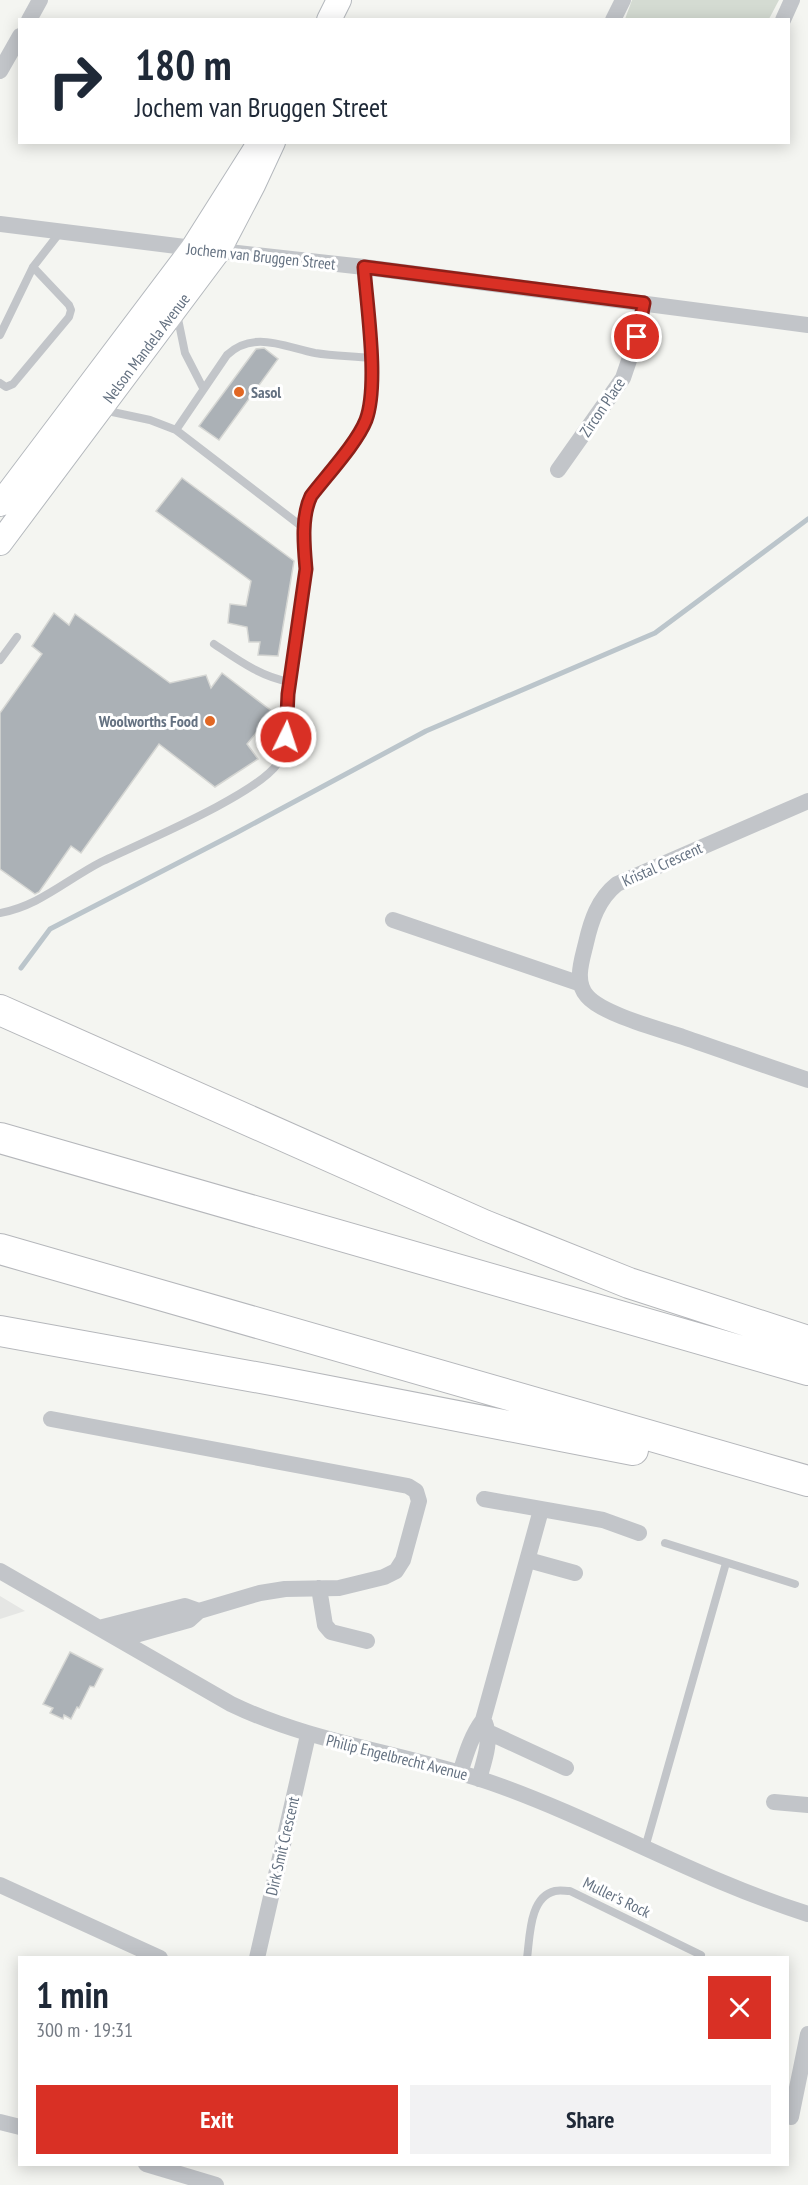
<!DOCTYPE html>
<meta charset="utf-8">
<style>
body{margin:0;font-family:"PT Sans Narrow",sans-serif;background:#f2f2f3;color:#1f2937;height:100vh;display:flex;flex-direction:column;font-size:22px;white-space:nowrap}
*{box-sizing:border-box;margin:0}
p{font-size:20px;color:#747a83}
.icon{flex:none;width:33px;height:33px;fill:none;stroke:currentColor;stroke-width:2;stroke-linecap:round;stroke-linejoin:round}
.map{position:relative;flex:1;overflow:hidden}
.drawer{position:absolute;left:18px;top:1956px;width:771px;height:210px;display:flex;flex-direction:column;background:#fff;border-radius:0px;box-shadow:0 3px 15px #0003}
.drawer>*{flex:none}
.guide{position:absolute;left:18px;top:18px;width:772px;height:126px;border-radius:0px;box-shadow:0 3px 15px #0003;background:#fff;color:#1f2937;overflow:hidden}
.pin{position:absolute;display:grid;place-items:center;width:51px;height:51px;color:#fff;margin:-26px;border:3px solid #fff;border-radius:50%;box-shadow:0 2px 6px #0007}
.me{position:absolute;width:66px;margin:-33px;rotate:4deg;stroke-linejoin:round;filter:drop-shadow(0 0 4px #0008)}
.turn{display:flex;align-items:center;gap:21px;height:126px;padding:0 18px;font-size:27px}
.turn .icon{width:78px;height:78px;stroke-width:2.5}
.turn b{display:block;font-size:42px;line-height:51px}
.round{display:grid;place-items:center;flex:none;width:63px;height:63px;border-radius:0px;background:#f2f2f3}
.overview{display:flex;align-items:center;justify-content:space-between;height:102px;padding:0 18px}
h1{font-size:36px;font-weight:800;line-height:45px}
.primary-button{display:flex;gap:12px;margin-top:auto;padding:12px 18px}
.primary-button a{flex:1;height:69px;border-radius:0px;background:#d93025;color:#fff;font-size:24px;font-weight:800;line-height:69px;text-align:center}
.primary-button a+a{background:#f2f2f3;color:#1f2937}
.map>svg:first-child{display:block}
.built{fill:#e5e6e4}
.green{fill:#d4dbd2}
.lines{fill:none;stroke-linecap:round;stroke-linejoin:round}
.stream{stroke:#bbc5cb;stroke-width:5}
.building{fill:#abb1b6;stroke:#d5d6d3;stroke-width:1.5}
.secondary-casing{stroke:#b4b8bd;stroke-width:26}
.highway-casing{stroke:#b5b7bb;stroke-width:32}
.lane{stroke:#c2c5c9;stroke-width:8}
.street{stroke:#c2c5c9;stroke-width:16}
.secondary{stroke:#fff;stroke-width:24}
.highway{stroke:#fff;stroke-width:30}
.route-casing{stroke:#8d1f18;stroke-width:15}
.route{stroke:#d93025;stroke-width:10}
.poi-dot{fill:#e16724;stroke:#fff;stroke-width:2}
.labels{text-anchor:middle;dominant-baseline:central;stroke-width:6;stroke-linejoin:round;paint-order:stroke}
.street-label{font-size:16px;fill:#647181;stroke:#fff}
.poi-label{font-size:16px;font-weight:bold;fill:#647181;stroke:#fff;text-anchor:start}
</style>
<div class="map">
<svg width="808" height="2185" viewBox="0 0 808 2185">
<rect width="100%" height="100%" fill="#f4f5f1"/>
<path class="built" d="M 0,1596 L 25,1611 L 0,1619 Z"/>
<path class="green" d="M 632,0 L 779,0 L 769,19 L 625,19 Z"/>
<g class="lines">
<path class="stream" d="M 21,968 L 50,929 L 236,833 L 426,731 L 655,633 L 808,519"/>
</g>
<path class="building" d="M 264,348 L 278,359 L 219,440 L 199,426 L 256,349 Z
M 182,478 L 294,561 L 278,656 L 258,655 L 260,642 L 249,642 L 247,627 L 228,623 L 230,604 L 246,606 L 251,581 L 156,511 Z
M 54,613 L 69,625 L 75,614 L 170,683 L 206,675 L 211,688 L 222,673 L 273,712 L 247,744 L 258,759 L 215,787 L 159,744 L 81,853 L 71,846 L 39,892 L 35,894 L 0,869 L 0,713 L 42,654 L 32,646 Z
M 70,1652 L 103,1669 L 94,1687 L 90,1686 L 79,1708 L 77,1707 L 71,1719 L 64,1715 L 63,1719 L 50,1713 L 53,1708 L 43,1704 Z"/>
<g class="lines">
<defs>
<path id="secondary" d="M 329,20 L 339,0
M 0,504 L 193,248 L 255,150
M 0,543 L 219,250 L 253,185 L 273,142"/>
<path id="highway" d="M 0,1010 L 484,1225 L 629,1283 L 808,1341
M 0,1138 L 808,1370
M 0,1249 L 808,1481
M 0,1331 L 277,1381 L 633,1450"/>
</defs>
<use href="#secondary" class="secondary-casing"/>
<use href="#highway" class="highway-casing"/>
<path class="lane" d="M 177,314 L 185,353 L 203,388
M 0,335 L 33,267 L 61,231
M 0,383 L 6,387 L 13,384 L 69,317 L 71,310 L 69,305 L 33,267
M 103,410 L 150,420 L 176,430 L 305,529
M 176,430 L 227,355 C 253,330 285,347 315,353 C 333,356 353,356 371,358
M 214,644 C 238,660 261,677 290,682 L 306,569 L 305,529 L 309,501 L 361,429 L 370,403 L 371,358 L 364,267
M 0,660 L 17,637
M 0,913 C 39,906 66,880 101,862 C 140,843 257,795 278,763 C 293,740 286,708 290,682
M 665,1543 L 795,1584
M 645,1848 L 726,1563
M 527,1958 C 530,1937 529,1897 555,1891 C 560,1890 565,1891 570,1891 L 701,1955"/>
<path class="street" d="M 29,20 L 40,0
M 613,20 L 623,0
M 783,20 L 792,0
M 0,71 L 20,36
M 0,224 L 193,248 L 364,267 L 808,325
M 558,470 L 623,378 L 637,337 L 644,303
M 808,801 L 617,884 C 598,899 591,921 586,943 C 582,960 574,981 587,996 C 602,1014 659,1029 683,1037 C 724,1051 766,1066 808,1080
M 393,920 L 581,984
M 51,1419 L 408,1486 L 416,1491 L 419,1501 L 403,1560 L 396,1571 L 384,1577 L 339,1588 L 285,1589 L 260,1593 L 199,1611 L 189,1620 L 121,1639
M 484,1499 L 603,1520 L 639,1533
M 528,1560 L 575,1573
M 0,1571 L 231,1704 C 314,1744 406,1753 492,1783 C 600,1821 699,1880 808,1914
M 319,1588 L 325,1625 L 331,1632 L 367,1641
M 99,1628 L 185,1606 L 199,1611
M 488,1732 L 566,1768
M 460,1773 C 466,1754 471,1736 483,1720 L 541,1510
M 479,1779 C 484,1761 492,1741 485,1723
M 774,1802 L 808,1805
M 0,1885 L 160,1958
M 257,1958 L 308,1735
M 791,2117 L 808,2034
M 0,2122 L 20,2127
M 146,2164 L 216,2185"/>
<use href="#secondary" class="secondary"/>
<use href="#highway" class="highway"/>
</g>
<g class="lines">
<defs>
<path id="route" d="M 286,737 L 288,694 L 306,569 C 304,546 301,517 311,496 C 327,475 357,443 366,420 C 379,385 367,307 364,267 L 644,303 L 637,337"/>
</defs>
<use href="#route" class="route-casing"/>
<use href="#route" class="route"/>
</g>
<g class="poi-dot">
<circle cx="239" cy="392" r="6"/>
<circle cx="210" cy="721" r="6"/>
</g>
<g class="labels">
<g class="street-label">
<text transform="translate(261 256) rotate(6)">Jochem van Bruggen Street</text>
<text transform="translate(146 348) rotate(-53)">Nelson Mandela Avenue</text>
<text transform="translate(602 407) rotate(-56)">Zircon Place</text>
<text transform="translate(662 864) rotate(-24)">Kristal Crescent</text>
<text transform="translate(397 1757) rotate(14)">Philip Engelbrecht Avenue</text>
<text transform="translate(282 1846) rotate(-77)">Dirk Smit Crescent</text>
<text transform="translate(617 1897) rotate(26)">Muller's Rock</text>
</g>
<g class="poi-label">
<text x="251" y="392">Sasol</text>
<text x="198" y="721" text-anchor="end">Woolworths Food</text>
</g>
</g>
</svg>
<div class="pin" style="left:637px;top:337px;background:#d93025"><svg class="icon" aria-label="arrive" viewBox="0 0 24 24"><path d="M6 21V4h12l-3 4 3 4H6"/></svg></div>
<svg class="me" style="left:286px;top:737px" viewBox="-20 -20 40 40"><circle r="17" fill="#d93025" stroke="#fff" stroke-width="3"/><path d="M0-11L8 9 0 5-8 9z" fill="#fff"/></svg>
<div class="guide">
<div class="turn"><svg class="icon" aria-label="right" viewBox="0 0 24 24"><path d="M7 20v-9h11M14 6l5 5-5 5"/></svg><div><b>180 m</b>Jochem van Bruggen Street</div></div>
</div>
<section class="drawer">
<div class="overview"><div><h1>1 min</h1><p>300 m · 19:31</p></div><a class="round" style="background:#d93025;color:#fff"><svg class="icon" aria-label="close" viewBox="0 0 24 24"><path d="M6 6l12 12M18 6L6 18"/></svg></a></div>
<div class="primary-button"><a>Exit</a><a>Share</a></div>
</section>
</div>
